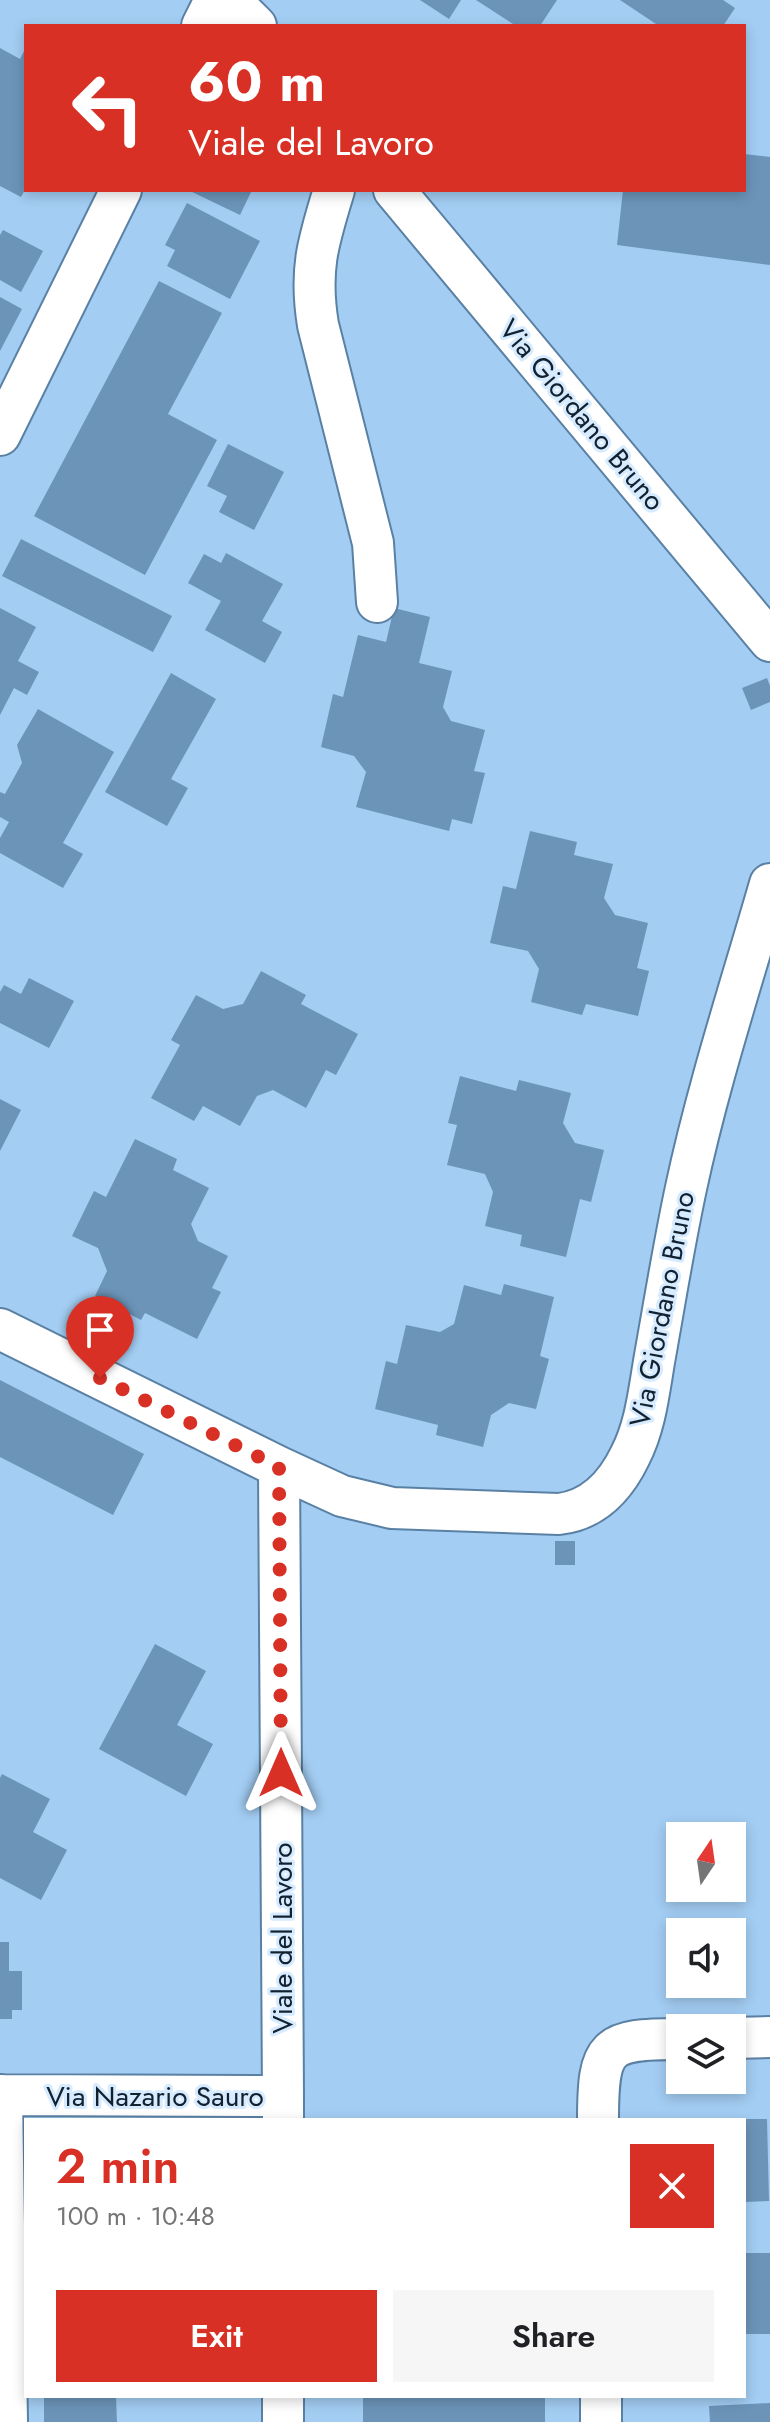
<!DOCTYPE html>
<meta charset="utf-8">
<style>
body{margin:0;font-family:Jost,sans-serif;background:#f6f6f6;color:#202124;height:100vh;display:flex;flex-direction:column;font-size:30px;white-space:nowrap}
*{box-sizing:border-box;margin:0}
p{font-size:26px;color:#757577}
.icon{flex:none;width:44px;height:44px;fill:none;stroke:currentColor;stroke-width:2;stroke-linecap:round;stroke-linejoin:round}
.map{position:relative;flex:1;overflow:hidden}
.drawer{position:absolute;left:24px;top:2118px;width:722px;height:280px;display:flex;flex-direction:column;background:#fff;border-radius:0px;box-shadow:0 4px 12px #0003}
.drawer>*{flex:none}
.banner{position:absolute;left:24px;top:24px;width:722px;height:168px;border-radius:0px;box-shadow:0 4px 12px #0003;background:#d93025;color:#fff;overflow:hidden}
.needle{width:52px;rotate:13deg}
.fabs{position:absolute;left:666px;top:1822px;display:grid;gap:16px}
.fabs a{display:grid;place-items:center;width:80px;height:80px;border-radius:0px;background:#fff;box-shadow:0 4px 12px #0003;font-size:40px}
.pin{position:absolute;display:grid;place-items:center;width:68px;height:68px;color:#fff;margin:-82px -34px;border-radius:50% 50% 50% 0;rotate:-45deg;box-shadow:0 0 8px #0007}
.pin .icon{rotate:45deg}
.me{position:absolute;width:88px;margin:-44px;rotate:0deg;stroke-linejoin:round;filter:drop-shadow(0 0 6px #0008)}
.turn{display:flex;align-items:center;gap:28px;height:168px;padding:0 32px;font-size:36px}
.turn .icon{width:104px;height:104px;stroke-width:2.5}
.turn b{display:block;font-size:56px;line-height:68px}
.round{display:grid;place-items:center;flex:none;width:84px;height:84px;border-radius:0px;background:#f6f6f6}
.head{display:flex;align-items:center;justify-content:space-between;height:136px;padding:0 32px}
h1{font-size:48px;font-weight:600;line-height:60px;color:#d93025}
.button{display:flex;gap:16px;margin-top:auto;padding:16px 32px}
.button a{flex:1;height:92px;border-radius:0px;background:#d93025;color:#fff;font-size:32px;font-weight:600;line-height:92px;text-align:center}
.button a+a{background:#f6f6f6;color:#202124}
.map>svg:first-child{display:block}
.building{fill:#6c94b8}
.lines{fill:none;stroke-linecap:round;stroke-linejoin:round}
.minor-casing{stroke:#5a81a4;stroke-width:44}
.minor{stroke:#fff;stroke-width:40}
.route{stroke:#d93025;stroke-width:14;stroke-dasharray:0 25.2}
.labels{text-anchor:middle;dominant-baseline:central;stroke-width:6;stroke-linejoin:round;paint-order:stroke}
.street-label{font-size:28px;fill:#11212f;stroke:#d6ebff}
</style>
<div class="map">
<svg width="770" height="2422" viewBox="0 0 770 2422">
<rect width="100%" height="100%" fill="#a3cdf3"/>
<path class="building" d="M 420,0 L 461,0 L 449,19 Z
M 476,0 L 557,0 L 540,26 L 516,26 Z
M 620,0 L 723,0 L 735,8 L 723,26 L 659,26 Z
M 26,47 L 26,188 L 21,197 L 0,186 L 0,48 L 20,59 Z
M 744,154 L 770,157 L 770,265 L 617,245 L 623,190 L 744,190 Z
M 188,190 L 252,190 L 240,215 Z
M 187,203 L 260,241 L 230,299 L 167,266 L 175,250 L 165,245 Z
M 3,230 L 43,251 L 21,292 L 0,280 L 0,235 Z
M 159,281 L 222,313 L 168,414 L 217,440 L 145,575 L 34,516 Z
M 0,297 L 22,309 L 0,351 Z
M 228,444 L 284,472 L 254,530 L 219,512 L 227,496 L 207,486 Z
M 21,539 L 172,616 L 153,652 L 2,576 Z
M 226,553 L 283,584 L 262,621 L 282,632 L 265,663 L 205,630 L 221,601 L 188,583 L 204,554 L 221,563 Z
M 0,608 L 36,627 L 18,661 L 39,672 L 27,695 L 14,688 L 0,715 Z
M 394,608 L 430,617 L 419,663 L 452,671 L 443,707 L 451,721 L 485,730 L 474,771 L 485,773 L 472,824 L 452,819 L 449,831 L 356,807 L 366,772 L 354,756 L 321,747 L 333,694 L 343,697 L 358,635 L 386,642 Z
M 171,673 L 216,699 L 171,779 L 188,788 L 167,826 L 105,792 Z
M 767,678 L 770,686 L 770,702 L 751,710 L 742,688 Z
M 38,709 L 114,752 L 63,843 L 83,854 L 63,888 L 0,853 L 0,838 L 9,822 L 0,817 L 0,792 L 5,794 L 22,763 L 17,745 Z
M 530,831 L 577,842 L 574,855 L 613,864 L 604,898 L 615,915 L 648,923 L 637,968 L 649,971 L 638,1016 L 586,1004 L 582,1015 L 531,1002 L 539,969 L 528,951 L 490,943 L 503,886 L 516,889 Z
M 261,971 L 306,995 L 301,1004 L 358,1034 L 336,1075 L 326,1070 L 306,1108 L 273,1090 L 257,1096 L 240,1126 L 203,1106 L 194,1121 L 151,1098 L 180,1045 L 171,1040 L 196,995 L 223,1009 L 243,1004 Z
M 29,978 L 74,1001 L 49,1048 L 0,1023 L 0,992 L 4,985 L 21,994 Z
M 460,1076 L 516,1091 L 519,1080 L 571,1093 L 563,1123 L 575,1143 L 604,1150 L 591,1202 L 580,1199 L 566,1257 L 520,1246 L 522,1235 L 485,1226 L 493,1192 L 485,1174 L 447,1165 L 457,1125 L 448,1123 Z
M 0,1099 L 21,1110 L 0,1151 Z
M 135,1139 L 177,1159 L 173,1170 L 209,1188 L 191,1224 L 198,1241 L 228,1256 L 212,1288 L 221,1292 L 197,1339 L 145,1313 L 141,1320 L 95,1296 L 107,1271 L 98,1248 L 72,1236 L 94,1191 L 106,1197 Z
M 504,1284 L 554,1297 L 540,1356 L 549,1359 L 536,1409 L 509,1403 L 491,1415 L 483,1447 L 436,1435 L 438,1425 L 375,1409 L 386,1361 L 397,1364 L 406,1325 L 440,1332 L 454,1324 L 464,1285 L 501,1295 Z
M 0,1380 L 144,1454 L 113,1515 L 0,1457 Z
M 555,1541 L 575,1541 L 575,1565 L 555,1565 Z
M 155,1644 L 206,1671 L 177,1725 L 213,1744 L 186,1796 L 99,1749 Z
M 2,1774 L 50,1799 L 33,1832 L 67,1850 L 41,1900 L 0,1878 L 0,1778 Z
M 0,1942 L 9,1942 L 9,1971 L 22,1971 L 22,2010 L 12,2010 L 12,2019 L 0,2019 Z
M 744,2119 L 767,2119 L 769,2201 L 744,2202 Z
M 744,2253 L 770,2253 L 770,2334 L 744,2334 Z
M 44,2396 L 116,2396 L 117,2422 L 44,2422 Z
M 363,2396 L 545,2396 L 545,2422 L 363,2422 Z
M 770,2403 L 770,2422 L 710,2422 L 709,2406 Z"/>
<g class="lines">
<defs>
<path id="minor" d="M 230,0 L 256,26
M 202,26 L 215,0
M 334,190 C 318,242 309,270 318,325 L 373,543 L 377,602
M 394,190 L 770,641
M 0,435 L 121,190
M 0,1329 L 279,1467 L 342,1496 L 392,1508 L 559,1514 C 593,1510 615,1487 630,1456 C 646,1425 649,1390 655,1356 C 665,1300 674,1244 686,1188 C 708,1085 741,985 770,884
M 279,1467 L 283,2096
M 732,2038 L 770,2037
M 0,2095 L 283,2096 L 283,2120
M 2,2095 L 7,2422
M 598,2120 C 598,2045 605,2039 680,2039
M 283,2396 L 283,2422
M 601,2396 L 601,2422"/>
</defs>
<use href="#minor" class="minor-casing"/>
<use href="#minor" class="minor"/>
</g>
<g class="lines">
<path class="route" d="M 100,1378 L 279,1467 L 281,1773"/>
</g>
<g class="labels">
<g class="street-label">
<text transform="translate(582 415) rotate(50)">Via Giordano Bruno</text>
<text transform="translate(662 1309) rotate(-79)">Via Giordano Bruno</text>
<text transform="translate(282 1938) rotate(-90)">Viale del Lavoro</text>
<text x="155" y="2096">Via Nazario Sauro</text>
</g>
</g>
</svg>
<div class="fabs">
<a><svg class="needle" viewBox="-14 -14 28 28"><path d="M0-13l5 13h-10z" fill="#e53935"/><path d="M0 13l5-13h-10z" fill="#757577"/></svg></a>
<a><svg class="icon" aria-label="sound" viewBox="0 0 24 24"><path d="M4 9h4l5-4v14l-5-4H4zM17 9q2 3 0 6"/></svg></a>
<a><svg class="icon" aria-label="layers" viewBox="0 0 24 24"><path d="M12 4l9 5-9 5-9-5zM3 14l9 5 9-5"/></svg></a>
</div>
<div class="pin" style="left:100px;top:1378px;background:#d93025"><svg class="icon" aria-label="arrive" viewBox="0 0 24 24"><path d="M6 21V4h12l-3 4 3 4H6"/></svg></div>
<svg class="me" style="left:281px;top:1773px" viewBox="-20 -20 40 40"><path d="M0-17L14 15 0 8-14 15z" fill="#d93025" stroke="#fff" stroke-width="4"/></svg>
<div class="banner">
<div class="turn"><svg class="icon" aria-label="left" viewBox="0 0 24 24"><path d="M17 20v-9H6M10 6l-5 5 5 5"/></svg><div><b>60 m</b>Viale del Lavoro</div></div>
</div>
<section class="drawer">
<div class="head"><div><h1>2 min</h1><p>100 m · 10:48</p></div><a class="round" style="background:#d93025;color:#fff"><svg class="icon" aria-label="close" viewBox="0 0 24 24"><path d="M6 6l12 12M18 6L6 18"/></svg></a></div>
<div class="button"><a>Exit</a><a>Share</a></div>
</section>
</div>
